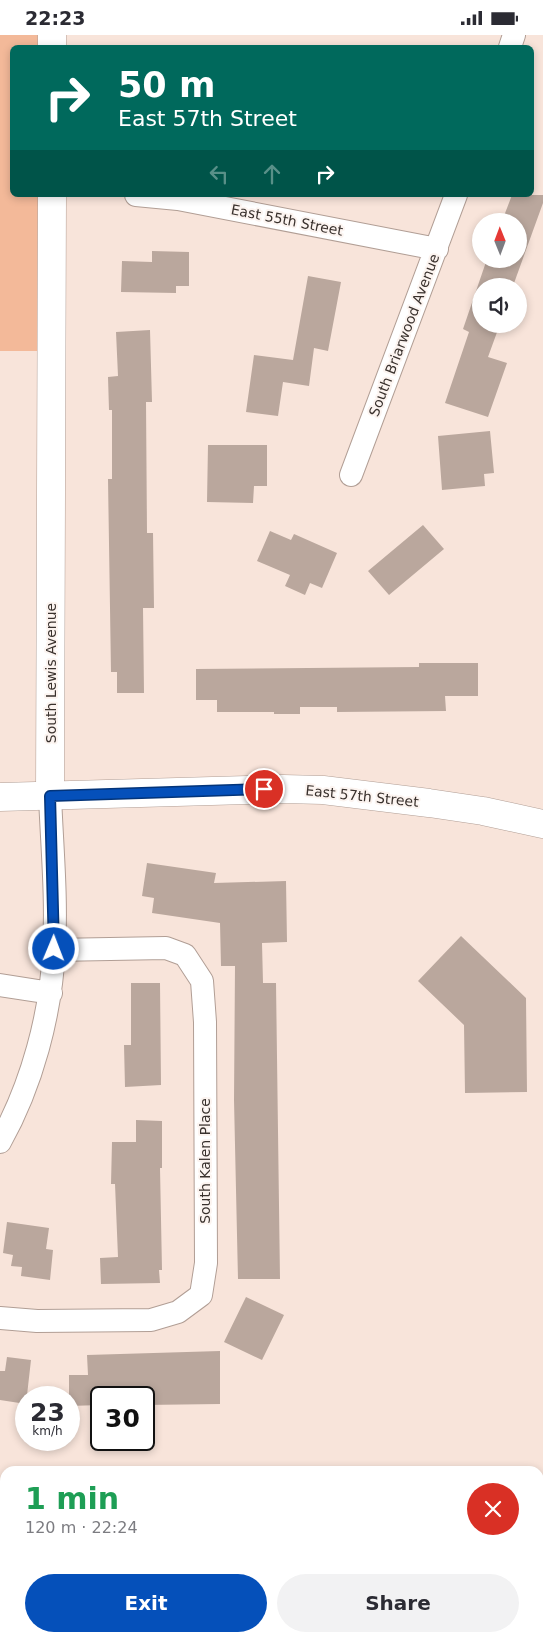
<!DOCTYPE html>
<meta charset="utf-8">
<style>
body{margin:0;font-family:"DejaVu Sans",sans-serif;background:#f2f2f3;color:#2b2b33;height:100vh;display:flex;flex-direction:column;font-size:19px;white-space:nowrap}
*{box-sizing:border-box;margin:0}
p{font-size:16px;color:#7c7c81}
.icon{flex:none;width:28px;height:28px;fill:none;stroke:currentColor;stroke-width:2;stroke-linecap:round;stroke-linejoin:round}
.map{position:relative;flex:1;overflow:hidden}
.details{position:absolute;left:0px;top:1431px;width:544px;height:176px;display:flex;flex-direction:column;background:#fff;border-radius:15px 15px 0 0;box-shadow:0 2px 8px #0003}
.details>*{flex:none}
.guide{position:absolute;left:10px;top:10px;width:524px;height:152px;border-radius:8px;box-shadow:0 2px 8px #0003;background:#00695c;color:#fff;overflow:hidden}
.needle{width:32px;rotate:359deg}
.buttons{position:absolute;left:472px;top:178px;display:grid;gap:10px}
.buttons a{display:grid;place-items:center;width:55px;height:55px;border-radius:50%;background:#fff;box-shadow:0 2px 8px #0003;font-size:25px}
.speed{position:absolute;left:15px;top:1351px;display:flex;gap:10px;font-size:25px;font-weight:700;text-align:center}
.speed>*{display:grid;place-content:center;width:65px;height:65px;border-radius:50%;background:#fff;box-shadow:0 2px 8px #0003;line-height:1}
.speed small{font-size:12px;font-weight:400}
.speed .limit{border:2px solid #111;border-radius:8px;background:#fff;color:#111}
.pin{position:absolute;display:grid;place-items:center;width:42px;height:42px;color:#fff;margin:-21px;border:2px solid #fff;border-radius:50%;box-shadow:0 1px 5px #0007}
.me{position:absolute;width:55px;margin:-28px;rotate:1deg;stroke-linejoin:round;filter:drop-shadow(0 0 4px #0008)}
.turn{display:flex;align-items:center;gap:18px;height:105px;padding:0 25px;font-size:22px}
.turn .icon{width:65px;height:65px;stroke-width:2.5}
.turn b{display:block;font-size:35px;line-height:42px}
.lanes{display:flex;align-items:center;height:48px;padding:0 25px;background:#0003;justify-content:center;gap:25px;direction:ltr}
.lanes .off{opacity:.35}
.round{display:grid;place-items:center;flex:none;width:52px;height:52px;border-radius:26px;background:#f2f2f3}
.overview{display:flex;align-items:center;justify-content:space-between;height:85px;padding:0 25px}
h1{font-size:30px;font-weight:800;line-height:38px;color:#1e9e55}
.primary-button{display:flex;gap:10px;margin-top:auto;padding:10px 25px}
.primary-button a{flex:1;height:58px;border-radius:30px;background:#0550ba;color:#fff;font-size:20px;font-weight:800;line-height:58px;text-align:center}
.primary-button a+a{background:#f2f2f3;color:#2b2b33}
.status{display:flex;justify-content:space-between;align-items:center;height:35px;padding:0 25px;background:#fff;direction:ltr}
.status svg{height:14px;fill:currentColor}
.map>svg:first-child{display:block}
.green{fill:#f3b999}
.building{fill:#baa79d}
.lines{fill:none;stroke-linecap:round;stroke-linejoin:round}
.street-casing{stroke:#b19e95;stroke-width:24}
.secondary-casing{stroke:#b19e95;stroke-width:29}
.street{stroke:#fff;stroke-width:22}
.secondary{stroke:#fff;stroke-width:28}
.route-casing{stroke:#033479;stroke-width:12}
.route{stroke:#0550ba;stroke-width:9}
.labels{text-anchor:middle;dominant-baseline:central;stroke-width:4;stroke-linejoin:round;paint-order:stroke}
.street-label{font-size:14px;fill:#39312d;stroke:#fcf4f0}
</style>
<div class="status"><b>22:23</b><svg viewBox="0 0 49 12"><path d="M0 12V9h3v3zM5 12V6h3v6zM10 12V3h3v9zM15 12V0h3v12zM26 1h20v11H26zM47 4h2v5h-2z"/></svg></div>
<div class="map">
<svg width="543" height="1607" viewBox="0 0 543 1607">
<rect width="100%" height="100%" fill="#f8e4da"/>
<path class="green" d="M 0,0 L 52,0 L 52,12 L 12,12 L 12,160 L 52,160 L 52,316 L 0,316 Z"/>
<path class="building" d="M 512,160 L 543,160 L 543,168 L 513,251 L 481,251 L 481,289 L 500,289 L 488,322 L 507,328 L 488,382 L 445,368 L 469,297 L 463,294 L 487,224 L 519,224 L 519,186 L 502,186 Z
M 152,216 L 189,217 L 189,251 L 176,251 L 176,258 L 121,257 L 122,226 L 152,227 Z
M 308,241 L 341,247 L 328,316 L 314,313 L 309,351 L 283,347 L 278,381 L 246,377 L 254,320 L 293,325 Z
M 150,295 L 152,367 L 146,367 L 147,498 L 153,498 L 154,573 L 143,573 L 144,658 L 117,658 L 117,637 L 111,637 L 108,444 L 112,444 L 112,375 L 109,375 L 108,342 L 118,341 L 116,297 Z
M 490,396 L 494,438 L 484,439 L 485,451 L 442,455 L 438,401 Z
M 208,410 L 267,410 L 267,451 L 254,451 L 253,468 L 207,467 Z
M 423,490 L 444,514 L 389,560 L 368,536 Z
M 270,496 L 291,505 L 294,499 L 337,518 L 322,553 L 310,548 L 305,560 L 285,551 L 290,540 L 257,526 Z
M 419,628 L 478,628 L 478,661 L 445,661 L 446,676 L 337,677 L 337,672 L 300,672 L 300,679 L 274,679 L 274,677 L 217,677 L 217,665 L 196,665 L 196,634 L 419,632 Z
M 147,828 L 216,838 L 214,848 L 286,846 L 287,907 L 262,908 L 263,948 L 276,948 L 280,1244 L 238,1244 L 234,1065 L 235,931 L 221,931 L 220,888 L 152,878 L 154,863 L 142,861 Z
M 461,901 L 526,963 L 527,1057 L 465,1058 L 464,990 L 418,946 Z
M 131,948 L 160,948 L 161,1050 L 125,1052 L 124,1010 L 131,1010 Z
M 136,1085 L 162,1086 L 162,1133 L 160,1133 L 162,1235 L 159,1235 L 160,1248 L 101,1249 L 100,1223 L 118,1222 L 115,1149 L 111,1149 L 112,1107 L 136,1107 Z
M 7,1187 L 49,1193 L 46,1214 L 53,1215 L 50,1245 L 21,1241 L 22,1232 L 11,1231 L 13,1220 L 3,1218 Z
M 246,1262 L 284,1280 L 262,1325 L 224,1307 Z
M 220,1316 L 220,1369 L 144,1370 L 144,1362 L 101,1362 L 101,1370 L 69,1371 L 69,1340 L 88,1340 L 87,1320 Z
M 7,1322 L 31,1325 L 26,1369 L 0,1365 L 0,1336 L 5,1336 Z"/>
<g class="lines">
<defs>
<path id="street" d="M 510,12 L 514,0
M 136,160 L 178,164 L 437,214
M 351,440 L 456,160
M 0,950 L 51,958
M 0,1107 C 32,1050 51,979 54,914 C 57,863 52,812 50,761
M 0,1283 L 37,1286 L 151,1285 L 178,1277 L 201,1260 L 206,1228 L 205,987 L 202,946 L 185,920 L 166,913 L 54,915
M 539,1539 L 543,1539
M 170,1607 L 174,1602"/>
<path id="secondary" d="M 52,0 L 52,12
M 50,761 L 52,160
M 0,762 L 283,754 L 323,755 L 429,768 L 483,776 L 543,789"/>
</defs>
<use href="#street" class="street-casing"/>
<use href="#secondary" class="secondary-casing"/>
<use href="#street" class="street"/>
<use href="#secondary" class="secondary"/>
</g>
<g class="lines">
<defs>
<path id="route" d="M 54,914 L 50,761 L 264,754"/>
</defs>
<use href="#route" class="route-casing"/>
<use href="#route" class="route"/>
</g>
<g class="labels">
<g class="street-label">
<text transform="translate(287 185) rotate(11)">East 55th Street</text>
<text transform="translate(404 300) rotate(-69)">South Briarwood Avenue</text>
<text transform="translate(51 638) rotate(-90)">South Lewis Avenue</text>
<text transform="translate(362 761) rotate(6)">East 57th Street</text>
<text transform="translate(205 1126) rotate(-90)">South Kalen Place</text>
</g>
</g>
</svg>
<div class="buttons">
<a><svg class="needle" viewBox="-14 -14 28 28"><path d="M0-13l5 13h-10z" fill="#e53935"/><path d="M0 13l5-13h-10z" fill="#7c7c81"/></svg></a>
<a><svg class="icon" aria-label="sound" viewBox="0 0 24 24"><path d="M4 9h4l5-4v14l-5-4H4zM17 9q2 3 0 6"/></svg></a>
</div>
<div class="speed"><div>23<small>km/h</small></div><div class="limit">30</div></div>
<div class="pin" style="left:264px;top:754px;background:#d93025"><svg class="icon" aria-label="arrive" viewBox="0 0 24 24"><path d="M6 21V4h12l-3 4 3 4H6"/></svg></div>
<svg class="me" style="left:54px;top:914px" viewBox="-20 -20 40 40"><circle r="17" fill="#0550ba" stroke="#fff" stroke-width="3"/><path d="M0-11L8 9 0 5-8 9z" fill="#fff"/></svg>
<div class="guide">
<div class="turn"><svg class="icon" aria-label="right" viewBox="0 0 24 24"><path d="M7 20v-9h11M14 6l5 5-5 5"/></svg><div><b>50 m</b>East 57th Street</div></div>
<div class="lanes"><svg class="icon off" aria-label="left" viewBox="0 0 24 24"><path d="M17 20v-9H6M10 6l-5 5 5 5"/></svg><svg class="icon off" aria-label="ahead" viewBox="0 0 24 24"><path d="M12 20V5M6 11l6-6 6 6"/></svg><svg class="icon" aria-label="right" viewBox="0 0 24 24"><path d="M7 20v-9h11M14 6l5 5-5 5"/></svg></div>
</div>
<section class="details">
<div class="overview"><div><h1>1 min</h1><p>120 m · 22:24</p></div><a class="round" style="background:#d93025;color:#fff"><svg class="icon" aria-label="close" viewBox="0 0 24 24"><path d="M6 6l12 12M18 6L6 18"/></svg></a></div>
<div class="primary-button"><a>Exit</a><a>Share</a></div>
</section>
</div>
